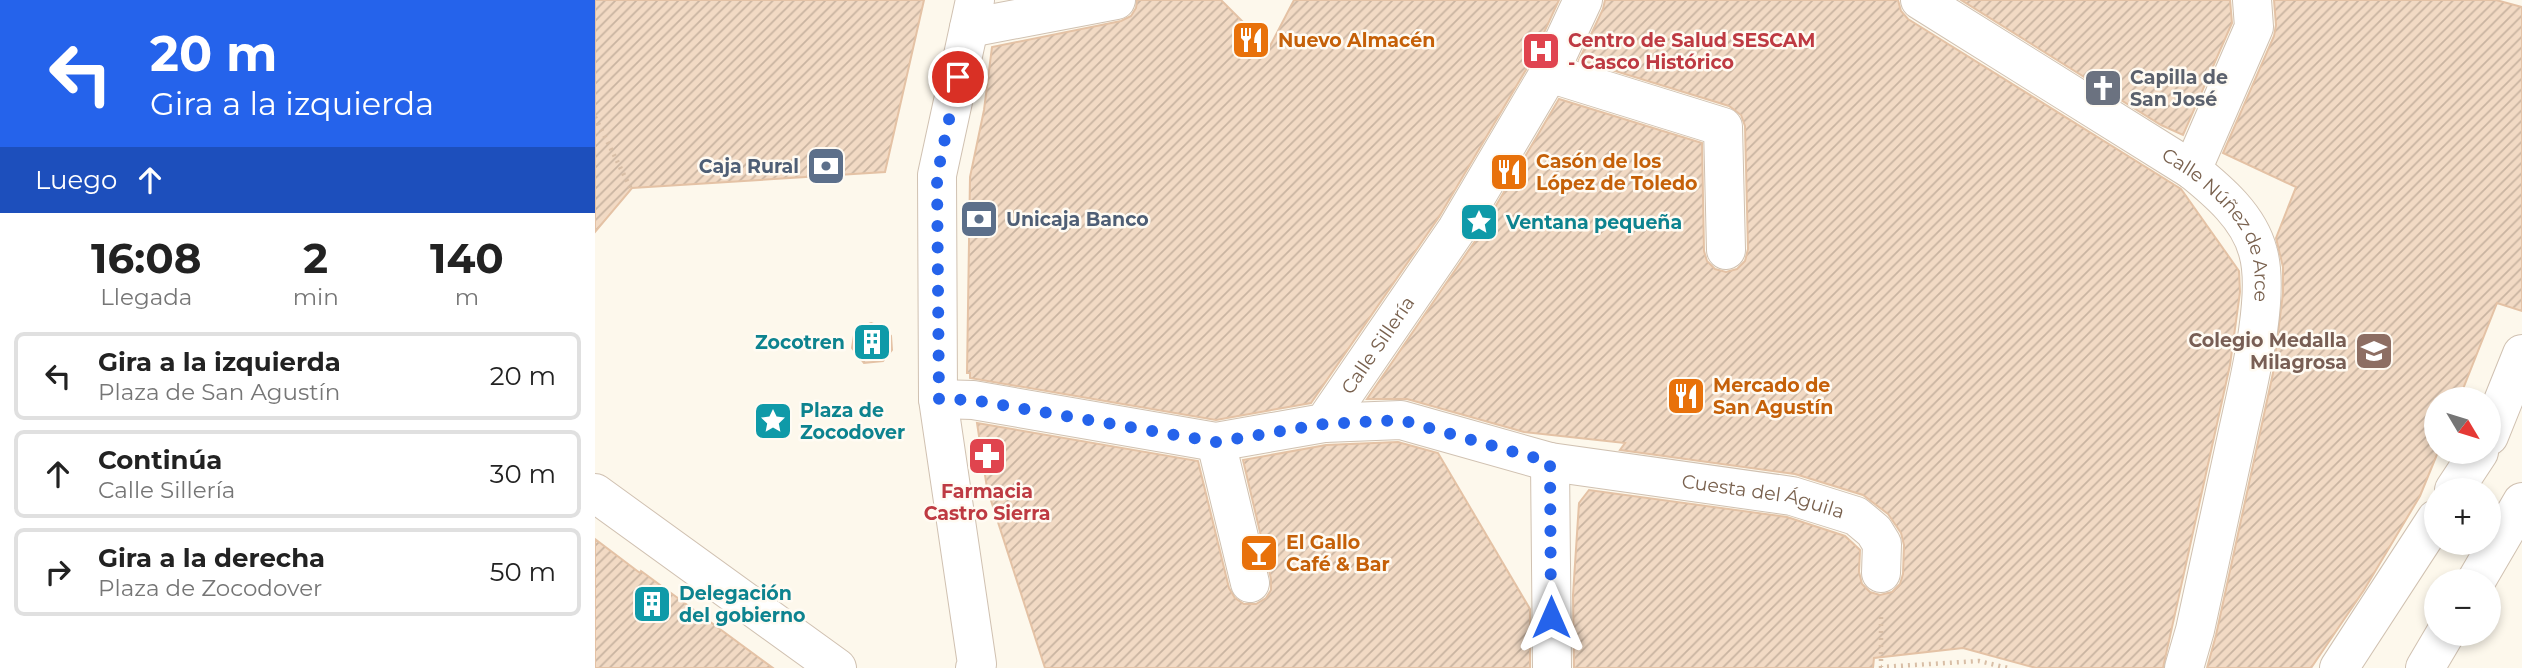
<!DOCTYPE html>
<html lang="es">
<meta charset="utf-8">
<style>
body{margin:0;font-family:Montserrat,sans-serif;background:#f6f6f6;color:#222;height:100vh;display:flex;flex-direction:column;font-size:26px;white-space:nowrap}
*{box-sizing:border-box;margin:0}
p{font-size:23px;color:#767676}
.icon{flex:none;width:38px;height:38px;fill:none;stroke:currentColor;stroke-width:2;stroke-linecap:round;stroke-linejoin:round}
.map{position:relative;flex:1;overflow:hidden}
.drawer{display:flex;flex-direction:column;background:#fff;width:595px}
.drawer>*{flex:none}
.banner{background:#2563eb;color:#fff;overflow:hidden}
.needle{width:46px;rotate:128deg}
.buttons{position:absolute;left:1829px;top:387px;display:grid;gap:14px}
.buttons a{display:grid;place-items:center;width:77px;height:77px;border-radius:50%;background:#fff;box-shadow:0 4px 10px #0003;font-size:35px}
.pin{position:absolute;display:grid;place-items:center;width:60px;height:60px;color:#fff;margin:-30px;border:4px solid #fff;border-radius:50%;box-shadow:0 2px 7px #0007}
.me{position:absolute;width:77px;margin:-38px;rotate:0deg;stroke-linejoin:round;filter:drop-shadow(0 0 5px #0008)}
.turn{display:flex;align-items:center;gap:24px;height:147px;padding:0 35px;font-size:32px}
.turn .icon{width:91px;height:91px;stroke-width:2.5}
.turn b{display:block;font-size:49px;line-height:60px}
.then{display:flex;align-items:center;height:66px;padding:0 35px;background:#0003;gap:14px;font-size:26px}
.eta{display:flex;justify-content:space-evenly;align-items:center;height:119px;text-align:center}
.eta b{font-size:42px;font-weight:700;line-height:49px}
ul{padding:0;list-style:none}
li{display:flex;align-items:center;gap:21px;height:88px;margin:0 14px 10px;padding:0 21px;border:4px solid #e0e0e0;border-radius:10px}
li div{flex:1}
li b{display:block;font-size:26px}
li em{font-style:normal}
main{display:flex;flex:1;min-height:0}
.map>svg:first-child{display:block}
.building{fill:url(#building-hatch);stroke:#e4c2a5;stroke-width:2}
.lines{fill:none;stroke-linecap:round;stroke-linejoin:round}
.minor-casing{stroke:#d0c1b1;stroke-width:40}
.path{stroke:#d8bea6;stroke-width:4.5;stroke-dasharray:2 5;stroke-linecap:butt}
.minor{stroke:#fff;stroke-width:38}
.route{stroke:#2563eb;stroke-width:12;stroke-dasharray:0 21.6}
.labels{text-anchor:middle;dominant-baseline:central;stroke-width:5;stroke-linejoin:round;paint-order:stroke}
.food-label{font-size:19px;font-weight:bold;fill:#c56008;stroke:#fffbf3;text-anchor:start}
.health-label{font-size:19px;font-weight:bold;fill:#be3a42;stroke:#fffbf3;text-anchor:start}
.worship-label{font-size:19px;font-weight:bold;fill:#5b616d;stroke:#fffbf3;text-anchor:start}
.service-label{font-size:19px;font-weight:bold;fill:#4e5e75;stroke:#fffbf3;text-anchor:end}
.culture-label{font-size:19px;font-weight:bold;fill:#0d838f;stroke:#fffbf3;text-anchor:start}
.street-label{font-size:19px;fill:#79614e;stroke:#fffbf3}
.education-label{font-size:19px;font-weight:bold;fill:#785e54;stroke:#fffbf3;text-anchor:end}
</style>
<main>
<section class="drawer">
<div class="banner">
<div class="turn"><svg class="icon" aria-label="left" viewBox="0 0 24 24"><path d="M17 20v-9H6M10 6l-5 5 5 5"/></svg><div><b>20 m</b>Gira a la izquierda</div></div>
<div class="then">Luego<svg class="icon" aria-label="ahead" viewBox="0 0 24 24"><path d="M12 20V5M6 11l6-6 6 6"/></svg></div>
</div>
<div class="eta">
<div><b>16:08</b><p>Llegada</p></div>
<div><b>2</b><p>min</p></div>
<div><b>140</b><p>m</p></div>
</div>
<ul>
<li><svg class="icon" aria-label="left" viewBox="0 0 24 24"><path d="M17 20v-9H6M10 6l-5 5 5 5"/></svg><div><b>Gira a la izquierda</b><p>Plaza de San Agustín</p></div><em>20 m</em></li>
<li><svg class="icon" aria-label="ahead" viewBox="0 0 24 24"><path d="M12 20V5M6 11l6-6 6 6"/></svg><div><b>Continúa</b><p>Calle Sillería</p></div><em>30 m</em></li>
<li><svg class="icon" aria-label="right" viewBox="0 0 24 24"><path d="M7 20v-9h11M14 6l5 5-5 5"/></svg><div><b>Gira a la derecha</b><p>Plaza de Zocodover</p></div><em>50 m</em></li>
</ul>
</section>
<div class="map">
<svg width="1927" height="668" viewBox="0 0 1927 668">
<defs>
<pattern id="building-hatch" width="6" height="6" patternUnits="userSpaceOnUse" patternTransform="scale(1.75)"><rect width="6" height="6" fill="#f2dac4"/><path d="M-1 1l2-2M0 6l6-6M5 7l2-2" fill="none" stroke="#c9b4a1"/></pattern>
</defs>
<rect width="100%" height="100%" fill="#fdf8ec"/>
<path class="building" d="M 0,0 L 329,0 L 290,172 L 37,188 L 0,232 Z
M 542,0 L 626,0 L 674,48 L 699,0 L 964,0 L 935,63 L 844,217 L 716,403 L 621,420 L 375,378 L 375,373 L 372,373 L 375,177 L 389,110 L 397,47 L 526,21 L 536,16 L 541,8 Z
M 1010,0 L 1303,0 L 1306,11 L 1313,19 L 1586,189 L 1644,271 L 1645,292 L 1635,365 L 1568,668 L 1441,668 L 1368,648 L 1279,658 L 1278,668 L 979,668 L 978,595 L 984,503 L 994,490 L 1192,517 L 1250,536 L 1265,550 L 1264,572 L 1267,584 L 1275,592 L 1285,595 L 1297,592 L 1305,584 L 1308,574 L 1309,545 L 1306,533 L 1293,514 L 1268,495 L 1200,474 L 1025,450 L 1030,443 L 929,432 L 812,399 L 772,399 L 880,241 L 964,99 L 1107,143 L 1109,251 L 1112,261 L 1120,269 L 1131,272 L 1142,269 L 1150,261 L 1153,249 L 1150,126 L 1146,115 L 1134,106 L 984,60 L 1008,9 Z
M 1366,0 L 1635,0 L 1637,23 L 1588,135 L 1566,125 Z
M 1679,0 L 1901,0 L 1927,7 L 1927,311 L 1902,303 L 1864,399 L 1841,399 L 1841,452 L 1843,452 L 1825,496 L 1769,590 L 1716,668 L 1612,668 L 1621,635 L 1678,373 L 1688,293 L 1688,267 L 1681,238 L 1701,187 L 1628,153 L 1679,36 L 1681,25 Z
M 276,323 L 290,329 L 296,336 L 297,350 L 288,361 L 269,363 L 257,348 L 260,329 Z
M 382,423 L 603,461 L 634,588 L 640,598 L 649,604 L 661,604 L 671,598 L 676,590 L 676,579 L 648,460 L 731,445 L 803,442 L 843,453 L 935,609 L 935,668 L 450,668 L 392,488 Z
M 0,539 L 45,573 L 46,571 L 178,668 L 0,668 Z"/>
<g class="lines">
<defs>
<g id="minor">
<path id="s1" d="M 1325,0 L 1597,170 C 1623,191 1654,217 1663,252 C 1676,297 1652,389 1642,436 C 1628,501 1614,565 1600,630 L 1589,668"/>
<path d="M 374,28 L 521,0"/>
<path d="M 954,73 L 1128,127 L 1131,250"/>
<path d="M 1597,170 L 1659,27 L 1657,0"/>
<path id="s2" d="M 343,399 L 378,400 L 621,442 L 729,423 L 862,229 L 954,73 L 988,0"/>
<path id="s3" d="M 729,423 L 806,420 L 955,462 L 1197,496 L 1261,516 L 1279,531 L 1287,544 L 1286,573"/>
<path d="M 1894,436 L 1927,354"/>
<path d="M 621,442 L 655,583"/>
<path d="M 955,462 L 957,668"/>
<path d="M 1859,490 L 1884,452"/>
<path d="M 0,493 L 242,668"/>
<path d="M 1881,581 L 1927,502"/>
<path d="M 380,668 L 382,664 L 343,399 L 342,175 L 380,0"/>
<path d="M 1744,668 L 1841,519"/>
<path d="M 1830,668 L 1850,634"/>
</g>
</defs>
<use href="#minor" class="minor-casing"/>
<path class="path" d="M 0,117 L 37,191
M 1286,617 L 1286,667 L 1384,661 L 1413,668"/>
<use href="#minor" class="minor"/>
</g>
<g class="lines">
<path class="route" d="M 363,77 L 342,176 L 344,399 L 378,400 L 621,442 L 729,424 L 806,420 L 955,462 L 956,617"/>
</g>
<defs>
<symbol id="restaurant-square" viewBox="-11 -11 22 22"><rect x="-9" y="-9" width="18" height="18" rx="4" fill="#e8710a" stroke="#fffbf3"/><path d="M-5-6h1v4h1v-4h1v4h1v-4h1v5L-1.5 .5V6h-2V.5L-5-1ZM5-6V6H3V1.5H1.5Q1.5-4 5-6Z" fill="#fff"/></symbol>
<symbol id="hospital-square" viewBox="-11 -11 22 22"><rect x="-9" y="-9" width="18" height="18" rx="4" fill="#e0444e" stroke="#fffbf3"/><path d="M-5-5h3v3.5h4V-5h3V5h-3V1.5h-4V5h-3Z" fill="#fff"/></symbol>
<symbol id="church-square" viewBox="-11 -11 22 22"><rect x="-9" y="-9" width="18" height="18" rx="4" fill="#6b7280" stroke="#fffbf3"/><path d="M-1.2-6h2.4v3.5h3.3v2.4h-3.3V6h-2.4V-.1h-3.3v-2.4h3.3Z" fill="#fff"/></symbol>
<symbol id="bank-square" viewBox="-11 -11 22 22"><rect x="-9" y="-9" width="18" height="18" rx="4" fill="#5c6f8a" stroke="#fffbf3"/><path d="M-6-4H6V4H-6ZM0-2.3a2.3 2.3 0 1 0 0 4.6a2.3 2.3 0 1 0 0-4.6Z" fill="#fff"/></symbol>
<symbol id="sight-square" viewBox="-11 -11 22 22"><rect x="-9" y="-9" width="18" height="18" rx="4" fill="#0f9aa8" stroke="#fffbf3"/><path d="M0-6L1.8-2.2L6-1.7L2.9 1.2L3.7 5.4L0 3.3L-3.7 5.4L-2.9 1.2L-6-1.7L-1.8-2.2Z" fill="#fff"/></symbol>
<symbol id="building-square" viewBox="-11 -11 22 22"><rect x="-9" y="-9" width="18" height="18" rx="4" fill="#0f9aa8" stroke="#fffbf3"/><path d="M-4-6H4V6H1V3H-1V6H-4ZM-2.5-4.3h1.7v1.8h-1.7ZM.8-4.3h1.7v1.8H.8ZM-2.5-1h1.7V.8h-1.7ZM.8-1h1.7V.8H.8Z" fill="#fff"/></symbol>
<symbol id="school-square" viewBox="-11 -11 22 22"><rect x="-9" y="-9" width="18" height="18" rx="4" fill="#8d6e63" stroke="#fffbf3"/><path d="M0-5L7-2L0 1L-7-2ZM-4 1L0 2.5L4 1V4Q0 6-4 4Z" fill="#fff"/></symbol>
<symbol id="pharmacy-square" viewBox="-11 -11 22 22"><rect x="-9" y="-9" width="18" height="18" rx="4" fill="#e0444e" stroke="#fffbf3"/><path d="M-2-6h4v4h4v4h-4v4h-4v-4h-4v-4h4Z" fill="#fff"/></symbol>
<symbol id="bar-square" viewBox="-11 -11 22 22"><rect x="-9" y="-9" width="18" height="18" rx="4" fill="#e8710a" stroke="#fffbf3"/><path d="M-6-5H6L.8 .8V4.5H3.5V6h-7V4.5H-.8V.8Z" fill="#fff"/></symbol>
</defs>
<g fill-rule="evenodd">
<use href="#restaurant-square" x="634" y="18" width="44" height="44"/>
<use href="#hospital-square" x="924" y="29" width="44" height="44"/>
<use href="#church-square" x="1486" y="66" width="44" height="44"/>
<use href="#bank-square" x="209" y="144" width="44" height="44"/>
<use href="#restaurant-square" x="892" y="150" width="44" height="44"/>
<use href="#bank-square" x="362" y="197" width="44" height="44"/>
<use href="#sight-square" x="862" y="200" width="44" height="44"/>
<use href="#building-square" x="255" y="320" width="44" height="44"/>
<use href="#school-square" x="1757" y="329" width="44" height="44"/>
<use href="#restaurant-square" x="1069" y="374" width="44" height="44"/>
<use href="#sight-square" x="156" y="399" width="44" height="44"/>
<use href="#pharmacy-square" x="370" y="434" width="44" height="44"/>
<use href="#bar-square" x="642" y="531" width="44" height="44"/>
<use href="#building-square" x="35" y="582" width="44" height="44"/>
</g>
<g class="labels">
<g class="food-label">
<text x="683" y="40">Nuevo Almacén</text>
<text x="941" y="161">Casón de los<tspan x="941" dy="22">López de Toledo</tspan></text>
<text x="1118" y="385">Mercado de<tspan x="1118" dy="22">San Agustín</tspan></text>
<text x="691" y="542">El Gallo<tspan x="691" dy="22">Café &amp; Bar</tspan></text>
</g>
<g class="health-label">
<text x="973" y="40">Centro de Salud SESCAM<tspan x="973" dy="22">- Casco Histórico</tspan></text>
<text x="392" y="491" text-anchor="middle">Farmacia<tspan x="392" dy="22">Castro Sierra</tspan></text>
</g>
<g class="worship-label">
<text x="1535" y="77">Capilla de<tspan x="1535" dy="22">San José</tspan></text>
</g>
<g class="service-label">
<text x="204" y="166">Caja Rural</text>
<text x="411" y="219" text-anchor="start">Unicaja Banco</text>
</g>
<g class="culture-label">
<text x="911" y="222">Ventana pequeña</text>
<text x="250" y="342" text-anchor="end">Zocotren</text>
<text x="205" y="410">Plaza de<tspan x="205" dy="22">Zocodover</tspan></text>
<text x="84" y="593">Delegación<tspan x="84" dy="22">del gobierno</tspan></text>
</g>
<g class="street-label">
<text stroke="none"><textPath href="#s1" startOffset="383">Calle Núñez de Arce</textPath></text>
<text stroke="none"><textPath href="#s2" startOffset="486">Calle Sillería</textPath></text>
<text stroke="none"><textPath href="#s3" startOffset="448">Cuesta del Águila</textPath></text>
</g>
<g class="education-label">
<text x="1752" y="340">Colegio Medalla<tspan x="1752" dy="22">Milagrosa</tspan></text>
</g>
</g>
</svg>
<div class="buttons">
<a><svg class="needle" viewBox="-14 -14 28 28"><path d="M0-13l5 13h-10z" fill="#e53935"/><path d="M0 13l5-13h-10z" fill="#767676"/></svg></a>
<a>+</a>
<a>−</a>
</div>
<div class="pin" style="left:363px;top:77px;background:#d93025"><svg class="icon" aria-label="arrive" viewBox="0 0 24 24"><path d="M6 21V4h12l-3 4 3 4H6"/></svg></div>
<svg class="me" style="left:956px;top:617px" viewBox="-20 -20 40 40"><path d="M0-17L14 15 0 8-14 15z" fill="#2563eb" stroke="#fff" stroke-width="4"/></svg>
</div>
</main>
